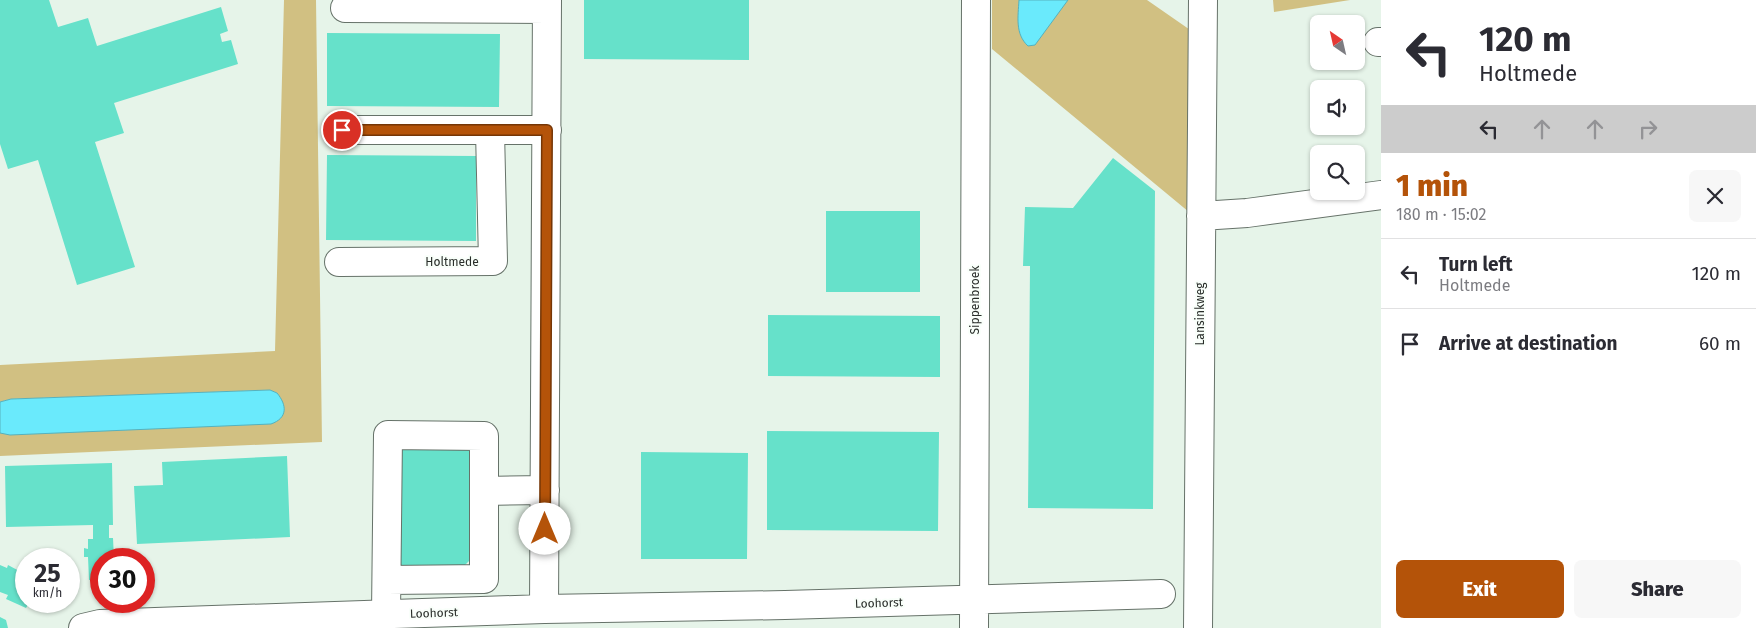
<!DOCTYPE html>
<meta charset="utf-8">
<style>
body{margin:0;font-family:"Fira Sans",sans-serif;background:#f7f7f7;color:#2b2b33;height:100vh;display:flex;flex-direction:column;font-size:19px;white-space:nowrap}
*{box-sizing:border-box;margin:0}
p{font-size:16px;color:#7c7c81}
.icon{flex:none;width:28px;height:28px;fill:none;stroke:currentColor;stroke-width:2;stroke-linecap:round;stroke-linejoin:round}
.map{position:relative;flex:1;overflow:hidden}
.side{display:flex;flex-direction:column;background:#fff;width:375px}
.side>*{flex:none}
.top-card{background:#fff;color:#2b2b33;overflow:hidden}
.needle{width:32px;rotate:326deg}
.buttons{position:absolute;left:1310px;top:15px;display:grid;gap:10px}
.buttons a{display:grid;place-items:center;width:55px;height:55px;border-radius:8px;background:#fff;box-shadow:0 1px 4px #0004;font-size:25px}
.speed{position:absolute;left:15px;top:548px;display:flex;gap:10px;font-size:25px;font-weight:700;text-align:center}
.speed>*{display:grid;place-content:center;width:65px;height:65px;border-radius:50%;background:#fff;box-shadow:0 1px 4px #0004;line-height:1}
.speed small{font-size:12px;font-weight:400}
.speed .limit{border:8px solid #d22;background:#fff;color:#111}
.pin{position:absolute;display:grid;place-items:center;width:42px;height:42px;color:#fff;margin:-21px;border:2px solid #fff;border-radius:50%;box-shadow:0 1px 5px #0007}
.me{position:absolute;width:55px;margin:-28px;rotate:0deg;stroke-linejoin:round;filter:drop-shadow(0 0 4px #0008)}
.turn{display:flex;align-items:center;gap:18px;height:105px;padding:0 15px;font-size:22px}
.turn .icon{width:65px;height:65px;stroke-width:2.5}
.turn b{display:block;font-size:35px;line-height:42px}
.lanes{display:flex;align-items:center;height:48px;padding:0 15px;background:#0003;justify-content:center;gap:25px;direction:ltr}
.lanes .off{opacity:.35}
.round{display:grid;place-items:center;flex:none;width:52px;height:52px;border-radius:8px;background:#f7f7f7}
.summary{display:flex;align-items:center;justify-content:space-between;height:85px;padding:0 15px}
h1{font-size:30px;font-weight:800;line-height:38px;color:#b45309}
.button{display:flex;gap:10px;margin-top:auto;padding:10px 15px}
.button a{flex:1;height:58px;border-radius:8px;background:#b45309;color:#fff;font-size:20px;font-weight:800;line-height:58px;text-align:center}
.button a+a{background:#f7f7f7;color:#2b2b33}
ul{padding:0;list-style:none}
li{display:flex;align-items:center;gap:15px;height:70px;padding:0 15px;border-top:1px solid #e1e1e2}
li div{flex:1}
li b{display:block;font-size:19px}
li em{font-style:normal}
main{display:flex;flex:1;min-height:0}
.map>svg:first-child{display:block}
.green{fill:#d1c082}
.water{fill:#6aeafc;stroke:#56b1bd}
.building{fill:#66e1ca}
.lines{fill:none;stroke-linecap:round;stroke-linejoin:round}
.minor-casing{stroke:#667269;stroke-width:30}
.minor{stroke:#fff;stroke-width:28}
.route-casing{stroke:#753606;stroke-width:12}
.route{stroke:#b45309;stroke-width:9}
.labels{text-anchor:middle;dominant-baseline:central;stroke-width:4;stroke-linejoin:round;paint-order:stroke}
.street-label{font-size:12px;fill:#282d29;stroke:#f9fffa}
</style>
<main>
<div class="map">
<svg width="1381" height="628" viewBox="0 0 1381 628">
<rect width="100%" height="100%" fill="#e6f4e9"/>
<path class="green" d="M 284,0 L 316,0 L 322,442 L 0,456 L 0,433 L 277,393 L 270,390 L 11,399 L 0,402 L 0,365 L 275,351 Z
M 992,0 L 1147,0 L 1196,34 L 1195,217 L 992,49 Z
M 1273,0 L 1350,0 L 1274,12 Z"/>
<path class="water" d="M 1019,0 L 1068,0 L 1035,45 L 1028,46 C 1015,34 1018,17 1019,0 Z
M 270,390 L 277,393 C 287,405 288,418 271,424 L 10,435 L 0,433 L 0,402 L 11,399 Z"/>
<path class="building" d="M 0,0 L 49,0 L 58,27 L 88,18 L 97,46 L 221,7 L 228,31 L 220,34 L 222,42 L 231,40 L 238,64 L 114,103 L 124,133 L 95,142 L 135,267 L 77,285 L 38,160 L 8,169 L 0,144 Z
M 584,0 L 749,0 L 749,60 L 584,59 Z
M 327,33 L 500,34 L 499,107 L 327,106 Z
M 327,155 L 476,156 L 476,241 L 326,240 Z
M 1113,158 L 1155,191 L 1153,509 L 1028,508 L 1030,266 L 1023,266 L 1025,207 L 1073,208 Z
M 826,211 L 920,211 L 920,292 L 826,292 Z
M 768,315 L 940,316 L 940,377 L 768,376 Z
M 767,431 L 939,432 L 938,531 L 767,530 Z
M 400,443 L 472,444 L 471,559 L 462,568 L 400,567 Z
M 641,452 L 748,453 L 747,559 L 641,559 Z
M 287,456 L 290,537 L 137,544 L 134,486 L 163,485 L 162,462 Z
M 112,463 L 113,525 L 109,525 L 109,538 L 113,538 L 114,559 L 101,559 L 101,579 L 89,580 L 88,557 L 84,557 L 84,548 L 88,549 L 88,539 L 93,539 L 93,525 L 6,527 L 5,466 Z
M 0,565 L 7,568 L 8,565 L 21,572 L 20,575 L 26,578 L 26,601 L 30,601 L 26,608 L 6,599 L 8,595 L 0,592 Z
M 0,617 L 6,620 L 8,628 L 0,628 Z"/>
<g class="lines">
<defs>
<path id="minor" d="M 345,8 L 547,9
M 1378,42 L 1381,42
M 341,130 L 547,130
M 1201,216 L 1247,213 L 1381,195
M 339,262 L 493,261 L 490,131
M 484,491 L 545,490
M 544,609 L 547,0
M 386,614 L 388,435 L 484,436 L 484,579 L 387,580
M 83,628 L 100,624 L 183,621 L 544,609 L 785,605 L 1161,594
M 974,628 L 976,0
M 1198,628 L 1203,0"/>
</defs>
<use href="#minor" class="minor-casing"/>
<use href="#minor" class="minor"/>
</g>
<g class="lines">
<defs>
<path id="route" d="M 342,130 L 547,130 L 545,529"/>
</defs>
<use href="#route" class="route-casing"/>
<use href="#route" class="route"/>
</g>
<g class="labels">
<g class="street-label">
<text x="452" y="262">Holtmede</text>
<text transform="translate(975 300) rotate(-90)">Sippenbroek</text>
<text transform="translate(1200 314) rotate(-90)">Lansinkweg</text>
<text transform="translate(879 603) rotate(-2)">Loohorst</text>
<text transform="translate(434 613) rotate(-2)">Loohorst</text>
</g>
</g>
</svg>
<div class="buttons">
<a><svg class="needle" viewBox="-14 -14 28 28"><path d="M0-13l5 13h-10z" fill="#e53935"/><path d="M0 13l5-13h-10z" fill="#7c7c81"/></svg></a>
<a><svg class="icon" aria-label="sound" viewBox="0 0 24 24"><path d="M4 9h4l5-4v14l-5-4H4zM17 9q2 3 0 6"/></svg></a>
<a><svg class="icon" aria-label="search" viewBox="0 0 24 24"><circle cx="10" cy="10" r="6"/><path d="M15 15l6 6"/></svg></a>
</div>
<div class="speed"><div>25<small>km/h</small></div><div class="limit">30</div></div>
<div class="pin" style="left:342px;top:130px;background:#d93025"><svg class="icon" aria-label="arrive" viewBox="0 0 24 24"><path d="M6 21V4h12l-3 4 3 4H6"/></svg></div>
<svg class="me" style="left:545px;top:529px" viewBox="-20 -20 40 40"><circle r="19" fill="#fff"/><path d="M0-13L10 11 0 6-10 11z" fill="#b45309"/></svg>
</div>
<section class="side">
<div class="top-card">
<div class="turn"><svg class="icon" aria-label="left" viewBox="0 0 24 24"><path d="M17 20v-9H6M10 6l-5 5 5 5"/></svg><div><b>120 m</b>Holtmede</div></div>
<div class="lanes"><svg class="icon" aria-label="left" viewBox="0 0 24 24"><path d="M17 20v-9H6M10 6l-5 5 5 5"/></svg><svg class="icon off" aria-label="ahead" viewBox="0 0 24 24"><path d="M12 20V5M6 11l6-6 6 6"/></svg><svg class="icon off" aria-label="ahead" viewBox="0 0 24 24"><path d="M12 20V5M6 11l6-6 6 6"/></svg><svg class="icon off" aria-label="right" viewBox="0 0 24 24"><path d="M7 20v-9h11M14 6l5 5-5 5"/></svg></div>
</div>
<div class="summary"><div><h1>1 min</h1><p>180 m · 15:02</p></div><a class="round"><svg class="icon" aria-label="close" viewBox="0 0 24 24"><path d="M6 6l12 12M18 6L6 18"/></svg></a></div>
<ul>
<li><svg class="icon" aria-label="left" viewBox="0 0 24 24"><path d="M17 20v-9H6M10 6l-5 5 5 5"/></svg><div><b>Turn left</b><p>Holtmede</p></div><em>120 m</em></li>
<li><svg class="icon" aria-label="arrive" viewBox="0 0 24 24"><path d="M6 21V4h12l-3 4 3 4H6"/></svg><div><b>Arrive at destination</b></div><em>60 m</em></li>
</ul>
<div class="button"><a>Exit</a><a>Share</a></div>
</section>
</main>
